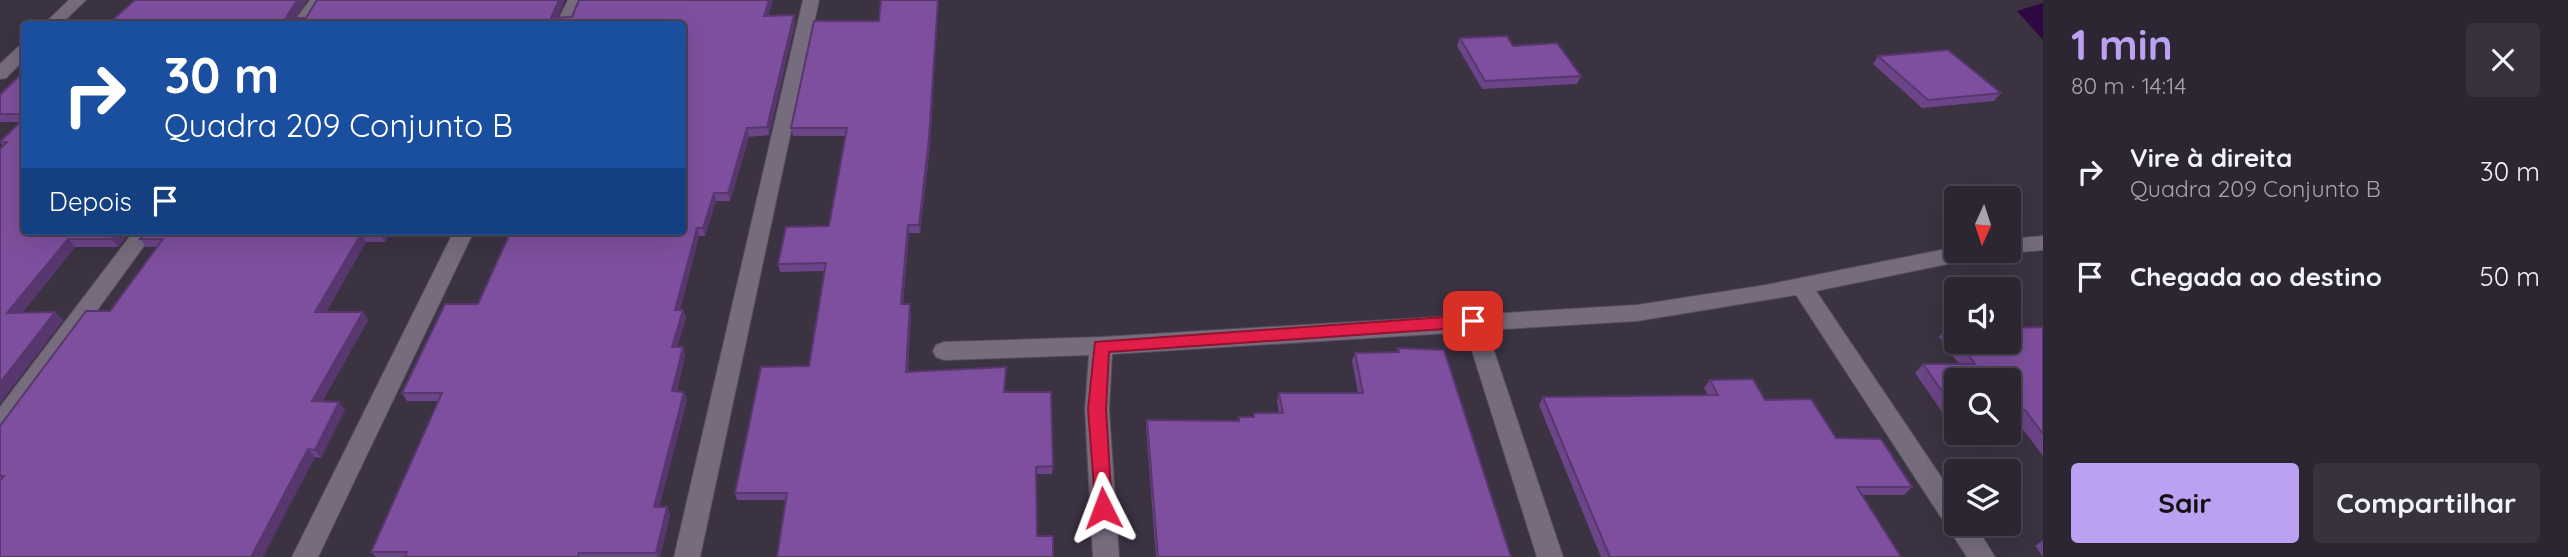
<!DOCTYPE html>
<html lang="pt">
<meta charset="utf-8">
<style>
body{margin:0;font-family:Quicksand,sans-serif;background:#38323e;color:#f1f3f6;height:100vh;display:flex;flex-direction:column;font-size:26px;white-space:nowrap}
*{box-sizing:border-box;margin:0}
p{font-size:23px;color:#a6a5ac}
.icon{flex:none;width:38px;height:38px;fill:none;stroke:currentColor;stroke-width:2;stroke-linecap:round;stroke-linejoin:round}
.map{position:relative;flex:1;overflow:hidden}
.panel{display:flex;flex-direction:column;background:#2c2632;width:525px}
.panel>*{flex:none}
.hud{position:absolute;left:21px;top:21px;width:665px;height:214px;border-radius:7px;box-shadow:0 7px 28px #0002,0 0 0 2px #48434d;background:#1a4fa0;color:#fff;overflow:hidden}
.needle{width:46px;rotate:183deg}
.tools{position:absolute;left:1944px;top:186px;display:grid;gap:14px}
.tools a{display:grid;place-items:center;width:77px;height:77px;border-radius:7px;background:#2c2632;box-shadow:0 7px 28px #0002,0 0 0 2px #48434d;font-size:35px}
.pin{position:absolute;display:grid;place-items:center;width:60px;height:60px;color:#fff;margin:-30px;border-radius:14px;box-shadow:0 4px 10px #0006}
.me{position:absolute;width:77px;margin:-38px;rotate:357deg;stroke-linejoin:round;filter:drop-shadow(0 0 5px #0008)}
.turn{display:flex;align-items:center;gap:24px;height:147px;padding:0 28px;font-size:32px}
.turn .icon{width:91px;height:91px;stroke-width:2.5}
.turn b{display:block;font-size:49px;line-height:60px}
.then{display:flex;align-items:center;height:66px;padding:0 28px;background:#0003;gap:14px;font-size:26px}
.round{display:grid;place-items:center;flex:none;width:74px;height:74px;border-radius:7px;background:#38323e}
.overview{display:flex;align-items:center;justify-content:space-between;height:119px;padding:0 28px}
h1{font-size:42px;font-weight:700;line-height:52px;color:#bca0f2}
.action{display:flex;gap:14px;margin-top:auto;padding:14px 28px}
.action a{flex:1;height:80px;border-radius:7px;background:#bca0f2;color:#111;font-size:28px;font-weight:700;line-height:80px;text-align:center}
.action a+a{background:#38323e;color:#f1f3f6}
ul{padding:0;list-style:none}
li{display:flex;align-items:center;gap:21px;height:105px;padding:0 28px}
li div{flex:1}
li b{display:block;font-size:26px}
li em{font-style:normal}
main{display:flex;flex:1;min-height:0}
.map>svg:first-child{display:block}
.water{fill:#2e0842}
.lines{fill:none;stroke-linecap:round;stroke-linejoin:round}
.minor-casing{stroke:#564e5c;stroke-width:2}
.minor{fill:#766c7e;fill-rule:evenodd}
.wall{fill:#6c4488}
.shaded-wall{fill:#58376f}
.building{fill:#7e4f9e;stroke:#58376f;stroke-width:2}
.route{fill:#e11d48;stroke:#92132f;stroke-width:2}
</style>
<main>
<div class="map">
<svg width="2043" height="557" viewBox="0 0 2043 557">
<rect width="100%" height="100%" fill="#3b3242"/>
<path class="water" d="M 2043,3 L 2043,40 L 2017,11 Z"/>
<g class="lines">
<defs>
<path id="minor" d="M 69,0 L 86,0 L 61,24 L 44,24 Z
M 310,0 L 326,0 L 308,24 L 292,24 Z
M 568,0 L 584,0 L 572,24 L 556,24 Z
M 803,0 L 819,0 L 700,557 L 674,557 Z
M 24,46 L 24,60 L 6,78 L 0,79 L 0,64 L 18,47 Z
M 134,231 L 155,231 L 8,432 L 0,435 L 0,407 Z
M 454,231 L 474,231 L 318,557 L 292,557 Z
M 2043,236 L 2043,250 L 2009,253 L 2001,250 L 2009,250 L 2009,239 Z
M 1956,247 L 1956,250 L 1992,250 L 1982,257 L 1816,291 L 1956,499 L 1956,523 L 1974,523 L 1995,557 L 1967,557 L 1796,295 L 1637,321 L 1487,330 L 1563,557 L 1537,557 L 1466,332 L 1112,354 L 1109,409 L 1119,557 L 1093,557 L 1085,409 L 1089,355 L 944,360 L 936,357 L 933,351 L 936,345 L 944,342 L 1101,337 L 1637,305 L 1766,285 Z"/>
</defs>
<use href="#minor" class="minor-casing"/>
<use href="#minor" class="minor"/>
</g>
<path class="wall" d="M 307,0 L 295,18 L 558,18 L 572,17 L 579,0 L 773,0 L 768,16 L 795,23 L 769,135 L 749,137 L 730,201 L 716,201 L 705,236 L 699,236 L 680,310 L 683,310 L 686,318 L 677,347 L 683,347 L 685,355 L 677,391 L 684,392 L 687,400 L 659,507 L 667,507 L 670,515 L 660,557 L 376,557 L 371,552 L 439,401 L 407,401 L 402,393 L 478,304 L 682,24 L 108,24 L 129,6 Z
M 938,5 L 930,146 L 920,233 L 909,233 L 903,304 L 911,312 L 908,372 L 1006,375 L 1004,392 L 1053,466 L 1052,474 L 1036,474 L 1037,536 L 1053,557 L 786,500 L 737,500 L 735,493 L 809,366 L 825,271 L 780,272 L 778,264 L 829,226 L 846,136 L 793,136 L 791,128 L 879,21 Z
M 1460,38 L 1513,46 L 1581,76 L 1577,84 L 1482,89 L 1457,46 Z
M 1878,56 L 2001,93 L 1994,101 L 1922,108 L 1873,64 Z
M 24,71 L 24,231 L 131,231 L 118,247 L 75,247 L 22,313 L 55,312 L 63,320 L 0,403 L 0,149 L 3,146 L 0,142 L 20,122 L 0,122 L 0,95 Z
M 391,231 L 385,242 L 366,242 L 326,312 L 363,312 L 368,320 L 322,402 L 339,402 L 345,410 L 321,458 L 315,457 L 0,557 L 0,426 L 110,311 L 157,247 L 146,247 L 140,239 Z
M 2043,327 L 2043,456 L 2015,419 L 2009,419 L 2009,380 L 1956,380 L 1956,419 L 1947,419 L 1915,373 L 1923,364 L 1959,364 L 1939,337 L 1947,328 L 1956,328 L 1956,341 L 2009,341 Z
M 1398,348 L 1511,557 L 1156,557 L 1146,427 L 1147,420 L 1238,421 L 1239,417 L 1253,417 L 1254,413 L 1279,413 L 1277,401 L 1279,393 L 1358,393 L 1352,361 L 1355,353 L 1396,352 Z
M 1710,380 L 1765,400 L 1836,438 L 1912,487 L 1904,495 L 1862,495 L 1901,557 L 1601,557 L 1539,405 L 1543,397 L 1708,395 L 1704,388 Z
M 2043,540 L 2043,557 L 2035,546 Z"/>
<path class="shaded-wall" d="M 297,0 L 307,0 L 291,24 L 286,18 Z
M 559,0 L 565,0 L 555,24 L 551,18 Z
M 769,0 L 773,0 L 766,24 L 764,16 Z
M 938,0 L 930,146 L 920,233 L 919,225 Z
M 794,15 L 795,23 L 769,135 L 767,127 Z
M 747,128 L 749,137 L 730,201 L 728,193 Z
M 714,193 L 716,201 L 705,236 L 703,228 Z
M 908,225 L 909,233 L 902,312 L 901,304 Z
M 697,228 L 699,236 L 678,318 L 675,310 Z
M 118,231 L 131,231 L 118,247 L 111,239 Z
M 381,231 L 391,231 L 385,242 L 380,234 Z
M 361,234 L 366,242 L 321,320 L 315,312 Z
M 68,239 L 75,247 L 15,321 L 7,313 Z
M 910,304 L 911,312 L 907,379 L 906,372 Z
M 683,310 L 686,318 L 675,355 L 672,347 Z
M 55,312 L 63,320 L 0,403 L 0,383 Z
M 363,312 L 368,320 L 318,409 L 312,401 Z
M 683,347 L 685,355 L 675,399 L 672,391 Z
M 684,392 L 687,400 L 657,515 L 654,507 Z
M 339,402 L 345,410 L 321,458 L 315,450 Z
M 308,449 L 315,457 L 263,557 L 251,557 Z
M 667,507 L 670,515 L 660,557 L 658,557 L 656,553 Z"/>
<path class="building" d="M 135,0 L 297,0 L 286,18 L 306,18 L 317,0 L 559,0 L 551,18 L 572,17 L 579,0 L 769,0 L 764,16 L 794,15 L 767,127 L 747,128 L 728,193 L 714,193 L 703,228 L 697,228 L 675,310 L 683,310 L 672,347 L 683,347 L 672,391 L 684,392 L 654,507 L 667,507 L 656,553 L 579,553 L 578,557 L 405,557 L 407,552 L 371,552 L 442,393 L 402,393 L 445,304 L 478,304 L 511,231 L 682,231 L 682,24 L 108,24 Z
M 881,0 L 938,0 L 929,138 L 919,225 L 908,225 L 901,304 L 910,304 L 906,372 L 1006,367 L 1004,392 L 1051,392 L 1053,466 L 1036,467 L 1037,536 L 1053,536 L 1053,557 L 777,557 L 787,493 L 735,493 L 761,367 L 809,366 L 826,263 L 778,264 L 786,227 L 829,226 L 847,128 L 791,128 L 814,21 L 879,21 Z
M 1507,36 L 1513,46 L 1557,43 L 1581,76 L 1485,81 L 1460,38 Z
M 1948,50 L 2001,93 L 1928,100 L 1878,56 Z
M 24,71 L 24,114 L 0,114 L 0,95 Z
M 24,118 L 24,231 L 118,231 L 111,239 L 68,239 L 7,313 L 55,312 L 0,383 L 0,149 L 7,142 L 0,142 Z
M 146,231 L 381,231 L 380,234 L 361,234 L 315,312 L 363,312 L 312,401 L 339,402 L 315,450 L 308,449 L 251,557 L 0,557 L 0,481 L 4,476 L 0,476 L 0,426 L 86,311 L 110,311 L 163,239 L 140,239 Z
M 2043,327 L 2043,434 L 2025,410 L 2009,410 L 2009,380 L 1956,380 L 1956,411 L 1923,364 L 1975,364 L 1958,341 L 2009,341 L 2009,328 Z
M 1947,328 L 1956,328 L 1956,340 Z
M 1398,348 L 1444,350 L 1511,557 L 1158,557 L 1147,420 L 1239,421 L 1239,417 L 1254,417 L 1254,413 L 1283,413 L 1279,393 L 1363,393 L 1355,353 L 1399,352 Z
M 1753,379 L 1765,400 L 1811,399 L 1836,438 L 1881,439 L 1912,487 L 1857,487 L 1901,557 L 1610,557 L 1543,397 L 1718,395 L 1710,380 Z"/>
<path class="route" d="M 1473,315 L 1481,321 L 1473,327 L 1109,352 L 1106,409 L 1112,508 L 1109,514 L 1096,514 L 1088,409 L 1095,342 Z"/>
</svg>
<div class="tools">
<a><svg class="needle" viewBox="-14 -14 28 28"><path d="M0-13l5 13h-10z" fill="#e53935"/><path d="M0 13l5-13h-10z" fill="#a6a5ac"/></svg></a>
<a><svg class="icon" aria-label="sound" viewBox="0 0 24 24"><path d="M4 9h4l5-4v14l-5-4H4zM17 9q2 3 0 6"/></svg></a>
<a><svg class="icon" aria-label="search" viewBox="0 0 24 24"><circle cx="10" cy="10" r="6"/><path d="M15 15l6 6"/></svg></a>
<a><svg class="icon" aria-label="layers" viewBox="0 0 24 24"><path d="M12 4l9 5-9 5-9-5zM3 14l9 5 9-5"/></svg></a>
</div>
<div class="pin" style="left:1473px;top:321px;background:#d93025"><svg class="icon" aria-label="arrive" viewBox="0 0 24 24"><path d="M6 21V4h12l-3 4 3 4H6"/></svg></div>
<svg class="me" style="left:1103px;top:508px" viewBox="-20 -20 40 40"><path d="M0-17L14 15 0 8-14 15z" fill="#e11d48" stroke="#fff" stroke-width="4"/></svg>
<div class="hud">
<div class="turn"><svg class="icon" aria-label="right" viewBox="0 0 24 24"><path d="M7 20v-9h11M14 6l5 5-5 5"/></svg><div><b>30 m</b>Quadra 209 Conjunto B</div></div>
<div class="then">Depois<svg class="icon" aria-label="arrive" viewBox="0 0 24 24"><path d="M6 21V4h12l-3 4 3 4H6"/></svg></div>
</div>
</div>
<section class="panel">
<div class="overview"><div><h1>1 min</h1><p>80 m · 14:14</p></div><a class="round"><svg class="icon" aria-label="close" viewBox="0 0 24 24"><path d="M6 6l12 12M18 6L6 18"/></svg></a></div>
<ul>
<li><svg class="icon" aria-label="right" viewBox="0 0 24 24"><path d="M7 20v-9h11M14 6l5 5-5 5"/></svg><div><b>Vire à direita</b><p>Quadra 209 Conjunto B</p></div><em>30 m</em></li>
<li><svg class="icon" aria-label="arrive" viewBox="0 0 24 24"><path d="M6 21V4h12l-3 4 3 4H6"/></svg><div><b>Chegada ao destino</b></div><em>50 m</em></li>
</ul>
<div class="action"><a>Sair</a><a>Compartilhar</a></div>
</section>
</main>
